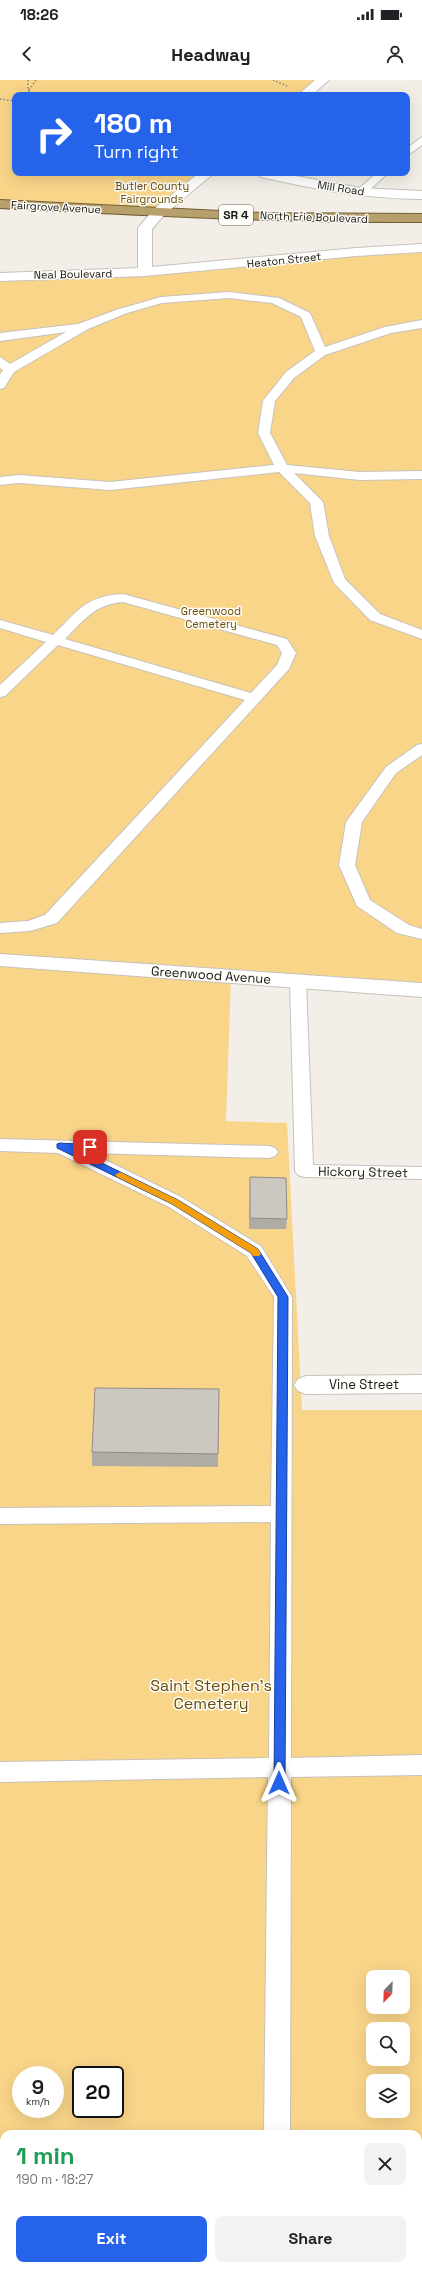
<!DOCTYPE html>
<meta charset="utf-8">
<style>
body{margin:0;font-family:"Space Grotesk",sans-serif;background:#f2f2f2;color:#202124;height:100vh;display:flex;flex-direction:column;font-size:15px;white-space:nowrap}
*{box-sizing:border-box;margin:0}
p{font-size:13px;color:#757577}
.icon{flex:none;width:22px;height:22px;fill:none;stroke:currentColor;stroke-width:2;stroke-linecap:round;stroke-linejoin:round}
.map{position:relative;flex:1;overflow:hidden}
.details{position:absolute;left:0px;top:2050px;width:422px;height:140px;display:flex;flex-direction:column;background:#fff;border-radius:12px 12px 0 0;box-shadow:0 4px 16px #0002}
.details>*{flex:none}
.guide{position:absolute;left:12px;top:12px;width:398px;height:84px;border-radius:8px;box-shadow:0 4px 16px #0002;background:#2563eb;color:#fff;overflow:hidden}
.needle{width:26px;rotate:203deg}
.fabs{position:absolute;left:366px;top:1890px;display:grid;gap:8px}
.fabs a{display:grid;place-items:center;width:44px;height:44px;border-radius:8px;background:#fff;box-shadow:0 4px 16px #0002;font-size:20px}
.speed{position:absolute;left:12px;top:1986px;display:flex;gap:8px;font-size:20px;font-weight:700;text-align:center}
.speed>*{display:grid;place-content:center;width:52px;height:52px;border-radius:50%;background:#fff;box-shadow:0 4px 16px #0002;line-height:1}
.speed small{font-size:10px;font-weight:400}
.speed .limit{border:2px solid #111;border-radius:6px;background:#fff;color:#111}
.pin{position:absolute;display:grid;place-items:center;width:34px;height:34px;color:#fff;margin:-17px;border-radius:8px;box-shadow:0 2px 6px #0006}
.me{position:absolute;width:44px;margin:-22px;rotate:0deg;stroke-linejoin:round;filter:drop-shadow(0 0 3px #0008)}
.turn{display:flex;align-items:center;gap:14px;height:84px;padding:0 16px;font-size:18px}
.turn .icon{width:52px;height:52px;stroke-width:2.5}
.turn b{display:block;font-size:28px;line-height:34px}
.round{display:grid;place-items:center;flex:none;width:42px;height:42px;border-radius:8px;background:#f2f2f2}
.head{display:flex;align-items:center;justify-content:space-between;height:68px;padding:0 16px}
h1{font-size:24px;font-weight:700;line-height:30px;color:#1e9e55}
.action{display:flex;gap:8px;margin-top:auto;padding:8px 16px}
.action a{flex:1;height:46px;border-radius:8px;background:#2563eb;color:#fff;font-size:16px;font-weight:700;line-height:46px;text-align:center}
.action a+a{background:#f2f2f2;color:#202124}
.status{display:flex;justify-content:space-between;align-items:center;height:28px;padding:0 20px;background:#fff;direction:ltr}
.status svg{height:11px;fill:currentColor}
header{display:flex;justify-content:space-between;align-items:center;height:52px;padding:0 16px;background:#fff;font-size:18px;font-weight:700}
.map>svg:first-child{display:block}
.green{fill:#f9d589;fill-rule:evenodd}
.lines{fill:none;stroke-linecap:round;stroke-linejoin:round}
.service-casing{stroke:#c6c2bb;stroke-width:2}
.minor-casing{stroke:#c6c2bb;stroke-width:2}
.tertiary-casing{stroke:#c6c2bb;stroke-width:2}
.trunk-casing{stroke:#746036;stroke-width:2}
.path{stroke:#898681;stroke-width:1.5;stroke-dasharray:1.5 2;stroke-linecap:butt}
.service{fill:#fff;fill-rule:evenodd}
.minor{fill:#fff;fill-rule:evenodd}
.tertiary{fill:#fff;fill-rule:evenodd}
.trunk{fill:#b7a06c;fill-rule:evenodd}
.wall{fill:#afaca6}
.building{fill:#ccc8c1;stroke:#8f8c87}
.route{fill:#2563eb;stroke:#184099}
.slow{fill:#f59e0b}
.labels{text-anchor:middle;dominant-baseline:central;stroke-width:3;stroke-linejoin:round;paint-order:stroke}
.far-park-label{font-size:11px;fill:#694f0c;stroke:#fffdf8}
.far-street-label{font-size:11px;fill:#181714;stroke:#fffdf8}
.shield{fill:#fffdf8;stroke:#5d5c58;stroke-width:1}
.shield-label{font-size:12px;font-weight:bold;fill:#181714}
.street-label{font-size:13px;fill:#181714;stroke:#fffdf8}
.near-park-label{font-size:16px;fill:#694f0c;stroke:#fffdf8}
</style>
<div class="status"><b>18:26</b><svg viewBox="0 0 49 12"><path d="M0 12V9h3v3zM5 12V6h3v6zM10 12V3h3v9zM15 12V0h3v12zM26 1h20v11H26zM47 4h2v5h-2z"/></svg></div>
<header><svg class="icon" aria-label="back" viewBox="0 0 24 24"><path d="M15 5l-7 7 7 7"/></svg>Headway<svg class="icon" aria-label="person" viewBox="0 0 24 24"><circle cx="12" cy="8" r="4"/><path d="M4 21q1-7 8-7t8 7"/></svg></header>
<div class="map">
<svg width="422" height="2190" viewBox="0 0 422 2190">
<rect width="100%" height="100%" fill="#f3efe8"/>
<path class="green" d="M 0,0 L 323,0 L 304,15 L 15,15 L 15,93 L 207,93 L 159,132 L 0,124 Z
M 422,168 L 422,909 L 0,879 L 0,197 L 145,192 Z
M 0,880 L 231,897 L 226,1041 L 287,1043 L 302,1330 L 422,1330 L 422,2190 L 0,2190 ZM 373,1897 L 403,1897 L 403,1927 L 373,1927 ZM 373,1949 L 403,1949 L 403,1979 L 373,1979 ZM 21,1995 L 55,1995 L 55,2029 L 21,2029 ZM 81,1995 L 115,1995 L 115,2029 L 81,2029 ZM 373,2001 L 403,2001 L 403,2031 L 373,2031 ZM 4,2054 L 418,2054 L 418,2186 L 4,2186 Z"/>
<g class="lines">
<defs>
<path id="service" d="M 422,57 L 422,65 L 407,76 L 407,68 Z
M 377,93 L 388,93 L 365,114 L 357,114 L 357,110 Z
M 229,212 L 279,218 L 310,233 L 325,267 L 385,247 L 422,240 L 422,248 L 391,253 L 325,275 L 294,298 L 275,321 L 270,353 L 287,385 L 360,392 L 422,391 L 422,399 L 360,400 L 294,393 L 323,422 L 329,456 L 345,499 L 380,534 L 422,550 L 422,559 L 370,540 L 334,503 L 315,456 L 310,423 L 279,392 L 110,410 L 19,403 L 0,405 L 0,397 L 19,395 L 110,402 L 274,385 L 258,353 L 263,321 L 286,292 L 315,271 L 301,237 L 272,223 L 229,218 L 162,223 L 127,233 L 88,249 L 14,292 L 4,308 L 0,309 L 0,295 L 3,290 L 0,288 L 0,277 L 10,284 L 66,252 L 0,261 L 0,253 L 78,244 L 119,229 L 161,217 Z
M 123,514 L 287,559 L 296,573 L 289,589 L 57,843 L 30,851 L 0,853 L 0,843 L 28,841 L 45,835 L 245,620 L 58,565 L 5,616 L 0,617 L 0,605 L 46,562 L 0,548 L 0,540 L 53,555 C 78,531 85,516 123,514 ZM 123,522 L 277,565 L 282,573 L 277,585 L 251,613 L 65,559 C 84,540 95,524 123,522 Z
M 422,664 L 422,675 L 396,693 L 362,742 L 355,785 L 370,820 L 409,845 L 422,849 L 422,859 L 397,853 L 357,826 L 339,785 L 346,742 L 386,687 L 417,665 Z
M 298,896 L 304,897 L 306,901 L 313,1085 L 422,1087 L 422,1099 L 304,1097 L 298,1095 L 295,1091 L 290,901 L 292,897 Z
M 0,1059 L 269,1066 L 275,1068 L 278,1072 L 275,1076 L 269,1078 L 91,1073 L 181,1117 L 261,1166 L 292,1217 L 291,1678 L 422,1675 L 422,1695 L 291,1697 L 290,2054 L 264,2054 L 268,1697 L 0,1702 L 0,1682 L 269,1678 L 271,1442 L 0,1444 L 0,1428 L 271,1426 L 274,1217 L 247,1176 L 169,1127 L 58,1073 L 0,1071 Z
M 263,2186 L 289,2186 L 289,2190 L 263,2190 Z"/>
<path id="minor" d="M 254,93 L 279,93 L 361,108 L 422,111 L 422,119 C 367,119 314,109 261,97 Z
M 422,1295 L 422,1313 L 306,1314 L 298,1311 L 294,1305 L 298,1299 L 306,1296 Z"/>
<path id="tertiary" d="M 315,0 L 329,0 L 312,15 L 298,15 Z
M 199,93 L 214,93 L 164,135 L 152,149 L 152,187 L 356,168 L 422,164 L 422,172 L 356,176 L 145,196 L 0,201 L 0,193 L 138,188 L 138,148 L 154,129 Z
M 0,874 L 422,903 L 422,917 L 0,886 Z"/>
<path id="trunk" d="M 0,120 L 263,133 L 422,134 L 422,142 C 281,143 141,135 0,128 Z"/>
</defs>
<use href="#service" class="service-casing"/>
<use href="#minor" class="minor-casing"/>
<use href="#tertiary" class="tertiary-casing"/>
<use href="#trunk" class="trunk-casing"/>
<path class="path" d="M 28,0 L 28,10 L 33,15
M 273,0 L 287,6
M 29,10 L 36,0
M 0,19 L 15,21"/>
<use href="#service" class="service"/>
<use href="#minor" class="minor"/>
<use href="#tertiary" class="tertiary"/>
<use href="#trunk" class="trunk"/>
</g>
<path class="wall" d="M 250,1097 L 287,1139 L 286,1149 L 249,1149 Z
M 219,1309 L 218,1387 L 92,1386 L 92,1372 Z"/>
<path class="building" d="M 250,1097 L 286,1098 L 287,1139 L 250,1138 Z
M 95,1308 L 219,1309 L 218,1374 L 92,1372 Z"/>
<path class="route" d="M 60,1063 L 93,1065 L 93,1069 L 75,1070 L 178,1120 L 258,1169 L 288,1217 L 285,1703 L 279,1708 L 274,1703 L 278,1217 L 251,1173 L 172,1124 L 57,1068 L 57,1064 Z"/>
<path class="slow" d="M 120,1092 L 178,1120 L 258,1169 L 261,1174 L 259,1176 L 253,1176 L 251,1173 L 172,1124 L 117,1097 L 115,1095 Z"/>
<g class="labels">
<g class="far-park-label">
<text x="152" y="106">Butler County<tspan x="152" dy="13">Fairgrounds</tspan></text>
<text x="211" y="531">Greenwood<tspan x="211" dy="13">Cemetery</tspan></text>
</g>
<g class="far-street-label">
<text transform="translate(341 108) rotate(9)">Mill Road</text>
<text transform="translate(56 127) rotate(3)">Fairgrove Avenue</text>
<text transform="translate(314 137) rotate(2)">North Erie Boulevard</text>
<text transform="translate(284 180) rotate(-6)">Heaton Street</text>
<text transform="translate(73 194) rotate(-1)">Neal Boulevard</text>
</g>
<rect class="shield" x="219" y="125" width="34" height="20" rx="3"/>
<g class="shield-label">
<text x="236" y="135">SR 4</text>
</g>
<g class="street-label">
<text transform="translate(211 895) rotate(4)">Greenwood Avenue</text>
<text transform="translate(363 1092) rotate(1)">Hickory Street</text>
<text x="364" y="1304">Vine Street</text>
</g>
<g class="near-park-label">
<text x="211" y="1605">Saint Stephen’s<tspan x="211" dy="18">Cemetery</tspan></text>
</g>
</g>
</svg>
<div class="fabs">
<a><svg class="needle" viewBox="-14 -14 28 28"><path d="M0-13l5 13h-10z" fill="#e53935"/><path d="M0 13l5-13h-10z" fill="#757577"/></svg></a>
<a><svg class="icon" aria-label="search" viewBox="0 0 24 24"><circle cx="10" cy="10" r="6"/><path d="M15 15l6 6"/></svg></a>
<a><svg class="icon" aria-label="layers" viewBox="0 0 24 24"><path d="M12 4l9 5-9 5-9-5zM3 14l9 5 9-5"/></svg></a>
</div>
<div class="speed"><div>9<small>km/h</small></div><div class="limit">20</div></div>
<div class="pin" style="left:90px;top:1067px;background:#d93025"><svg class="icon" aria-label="arrive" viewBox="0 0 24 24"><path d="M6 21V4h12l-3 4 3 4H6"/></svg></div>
<svg class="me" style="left:279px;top:1703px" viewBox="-20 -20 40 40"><path d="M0-17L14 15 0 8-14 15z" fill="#2563eb" stroke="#fff" stroke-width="4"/></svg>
<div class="guide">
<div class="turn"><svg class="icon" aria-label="right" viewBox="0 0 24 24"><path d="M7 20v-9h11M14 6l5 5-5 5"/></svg><div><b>180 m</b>Turn right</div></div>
</div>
<section class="details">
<div class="head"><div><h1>1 min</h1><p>190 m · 18:27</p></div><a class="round"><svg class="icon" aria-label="close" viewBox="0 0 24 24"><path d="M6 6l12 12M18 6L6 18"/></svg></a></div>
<div class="action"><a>Exit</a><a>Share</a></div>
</section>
</div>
